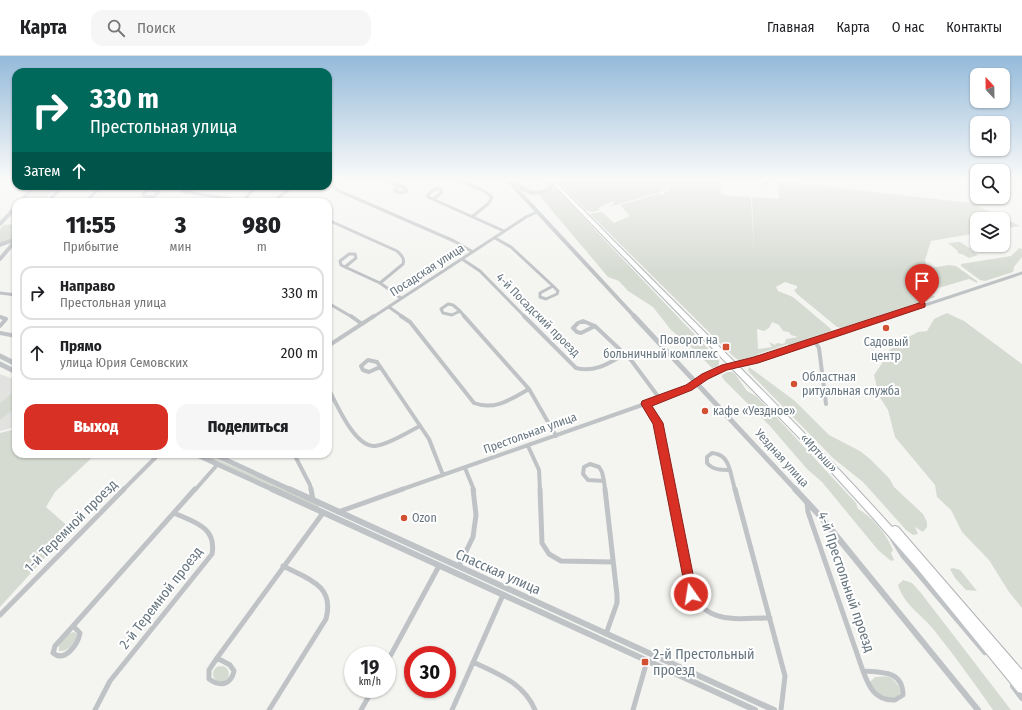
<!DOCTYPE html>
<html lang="ru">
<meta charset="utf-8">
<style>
body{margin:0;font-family:"Fira Sans Condensed",sans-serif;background:#f6f6f6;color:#202124;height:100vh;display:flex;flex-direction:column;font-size:15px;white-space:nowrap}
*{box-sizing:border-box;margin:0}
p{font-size:13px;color:#757577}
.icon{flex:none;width:22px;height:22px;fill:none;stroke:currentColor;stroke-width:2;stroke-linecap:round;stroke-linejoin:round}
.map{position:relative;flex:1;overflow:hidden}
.sheet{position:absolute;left:12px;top:142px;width:320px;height:260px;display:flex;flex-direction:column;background:#fff;border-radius:12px;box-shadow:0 1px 3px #0004}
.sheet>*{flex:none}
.banner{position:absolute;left:12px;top:12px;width:320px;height:122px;border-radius:12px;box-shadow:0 1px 3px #0004;background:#00695c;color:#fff;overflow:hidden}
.needle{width:26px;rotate:338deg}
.controls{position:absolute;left:970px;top:12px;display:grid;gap:8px}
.controls a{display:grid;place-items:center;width:40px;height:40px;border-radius:8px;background:#fff;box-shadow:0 1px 3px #0004;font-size:20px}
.speed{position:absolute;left:344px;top:590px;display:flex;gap:8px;font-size:20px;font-weight:700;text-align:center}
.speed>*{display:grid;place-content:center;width:52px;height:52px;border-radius:50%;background:#fff;box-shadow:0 1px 3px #0004;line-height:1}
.speed small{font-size:10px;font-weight:400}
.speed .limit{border:6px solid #d22;background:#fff;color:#111}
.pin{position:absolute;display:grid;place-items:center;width:34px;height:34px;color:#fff;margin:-41px -17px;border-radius:50% 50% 50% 0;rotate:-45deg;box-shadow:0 0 4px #0007}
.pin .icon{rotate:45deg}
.me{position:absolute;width:44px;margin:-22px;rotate:347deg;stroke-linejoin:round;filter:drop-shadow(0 0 3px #0008)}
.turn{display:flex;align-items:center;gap:14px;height:84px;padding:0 12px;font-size:18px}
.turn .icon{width:52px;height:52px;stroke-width:2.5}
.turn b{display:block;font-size:28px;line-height:34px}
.then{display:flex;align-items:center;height:38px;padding:0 12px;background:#0003;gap:8px;font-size:15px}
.eta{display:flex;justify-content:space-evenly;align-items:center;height:68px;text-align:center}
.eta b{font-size:24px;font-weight:800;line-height:28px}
.cta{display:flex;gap:8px;margin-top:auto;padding:8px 12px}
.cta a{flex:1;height:46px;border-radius:12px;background:#d93025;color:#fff;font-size:16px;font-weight:800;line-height:46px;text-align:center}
.cta a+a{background:#f6f6f6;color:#202124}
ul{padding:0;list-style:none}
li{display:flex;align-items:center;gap:12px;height:54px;margin:0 8px 6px;padding:0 4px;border:2px solid #e0e0e0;border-radius:12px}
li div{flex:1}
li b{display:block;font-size:15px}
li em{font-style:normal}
header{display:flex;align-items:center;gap:24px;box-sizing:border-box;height:56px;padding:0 20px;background:#fff;border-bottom:1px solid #e0e0e0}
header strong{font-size:19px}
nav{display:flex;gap:22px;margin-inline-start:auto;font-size:14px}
.search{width:280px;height:36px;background:#f6f6f6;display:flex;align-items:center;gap:10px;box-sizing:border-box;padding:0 14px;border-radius:12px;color:#757577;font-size:15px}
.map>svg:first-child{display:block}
.built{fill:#e2e3e1}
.green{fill:#d6dbd2;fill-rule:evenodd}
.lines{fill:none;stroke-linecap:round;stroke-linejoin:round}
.trunk-casing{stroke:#b2b6b8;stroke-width:2}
.minor-far2{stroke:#c0c3c6;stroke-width:3}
.minor-far1{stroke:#c0c3c6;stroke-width:4}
.minor{stroke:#c0c3c6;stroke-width:5}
.tertiary-far2{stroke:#c0c3c6;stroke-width:4}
.tertiary-far1{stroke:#c0c3c6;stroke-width:5}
.tertiary{stroke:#c0c3c6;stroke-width:6}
.trunk{fill:#fff;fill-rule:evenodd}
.route{fill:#d93025;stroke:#8d1f18}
.poi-dot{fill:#d25132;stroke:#fff;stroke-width:1.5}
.labels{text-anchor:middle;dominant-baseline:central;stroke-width:4;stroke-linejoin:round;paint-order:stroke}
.street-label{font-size:12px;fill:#66757f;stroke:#fff}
.poi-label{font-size:12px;fill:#66757f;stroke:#fff;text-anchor:start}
.near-street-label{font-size:14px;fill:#66757f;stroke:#fff}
.near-poi-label{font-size:14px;fill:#66757f;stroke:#fff;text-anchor:start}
</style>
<header>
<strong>Карта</strong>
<div class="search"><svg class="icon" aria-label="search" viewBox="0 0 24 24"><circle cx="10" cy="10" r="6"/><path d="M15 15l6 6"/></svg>Поиск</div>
<nav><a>Главная</a><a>Карта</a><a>О нас</a><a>Контакты</a></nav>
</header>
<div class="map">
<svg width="1022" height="654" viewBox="0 0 1022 654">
<rect width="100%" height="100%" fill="#f4f4f1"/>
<path class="built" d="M 0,318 L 16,324 L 16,371 L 0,375 Z"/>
<path class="green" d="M 557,124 L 720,124 L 721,139 L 751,141 L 754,198 L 752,141 L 779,143 L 778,127 L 784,126 L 971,147 L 1020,170 L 1003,173 L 1003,163 L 977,163 L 977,177 L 931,185 L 925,204 L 926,210 L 930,212 L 949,209 L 956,210 L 977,225 L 977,227 L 969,223 L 935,233 L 935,236 L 932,239 L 935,241 L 841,272 L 837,271 L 797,238 L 794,234 L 797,232 L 797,230 L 785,226 L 776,231 L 778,235 L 793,241 L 831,273 L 831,275 L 788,290 L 788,288 L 758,298 L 758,300 L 740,305 L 734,301 L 590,158 L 602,156 L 614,167 L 630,160 L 620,149 L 659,138 L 663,139 L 665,136 L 669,135 L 668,134 L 670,129 L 668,128 L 661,136 L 612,150 L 614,146 L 613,145 L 598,152 L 600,154 L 592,156 L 586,154 ZM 772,266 L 779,269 L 783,275 L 789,276 L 791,279 L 798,281 L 786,283 L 785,287 L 782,288 L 777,287 L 775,289 L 769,286 L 772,291 L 758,293 L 757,273 L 764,275 L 769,272 Z
M 556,133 L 719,304 L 719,308 L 717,311 L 712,312 L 690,290 L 671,274 L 653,251 L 628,235 L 619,225 L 608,221 L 539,139 Z
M 53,134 L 43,146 L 24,146 L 34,135 Z
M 16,168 C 16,183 14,184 0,188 L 0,173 L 4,169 Z
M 960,186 L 971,193 L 970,194 L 978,199 L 969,202 L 962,198 L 960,198 L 957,196 L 958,195 L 948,187 Z
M 1019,192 L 1022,193 L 1022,201 L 1014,211 L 1013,216 L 985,225 L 980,224 L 961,210 L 961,208 L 1011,200 Z
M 947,257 L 964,265 L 1022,308 L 1022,552 L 1009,536 L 989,504 L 962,476 L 951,454 L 937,441 L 935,429 L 895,381 L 888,354 L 879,340 L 874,319 L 883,306 L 887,296 L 895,290 L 903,293 L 901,285 L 918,276 L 927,275 L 934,263 Z
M 749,311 L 795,345 L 829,379 L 860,395 L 870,403 L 889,422 L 894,431 L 923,458 L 927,466 L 927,471 L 923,476 L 915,471 L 918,478 L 913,479 L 906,474 L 863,426 L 834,403 L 749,316 L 748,314 Z
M 728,316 L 732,316 L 735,318 L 747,335 L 756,340 L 769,353 L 856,447 L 858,453 C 873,461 887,479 893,494 L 891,497 L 894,504 L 891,505 L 878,494 L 822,426 L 807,413 L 769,369 L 725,325 L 722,321 L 722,319 Z
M 16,334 L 16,351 L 0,364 L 0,347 Z
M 16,373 L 16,398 L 96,398 L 55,436 L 46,451 L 71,473 L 0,551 L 0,377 Z
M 199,398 L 205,398 L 320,449 L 318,452 Z
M 953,512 L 960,514 L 977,535 L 966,534 L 955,522 L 950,513 Z
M 903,524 L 912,527 L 921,537 L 1011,654 L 993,654 C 974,627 955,600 934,574 C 921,558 904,549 898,529 Z
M 74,576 L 77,578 C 77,586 68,596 59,595 L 59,589 L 68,578 Z
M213 618a8 8 0 1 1 16 0a8 8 0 1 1-16 0Z
M 875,621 C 879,621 885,620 889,621 C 895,623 906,637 896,641 C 893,643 887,642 883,642 L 871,631 L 870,626 Z"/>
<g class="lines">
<defs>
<path id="trunk" d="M 549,124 L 554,124 C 666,240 784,351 892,471 L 895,470 L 898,471 L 1022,614 L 1022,637 L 1018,636 L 916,511 L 874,463 L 815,398 Z"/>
</defs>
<use href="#trunk" class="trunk-casing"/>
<path class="minor-far2" d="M 337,124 L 334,130 L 337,134 L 454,185 L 473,196
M 385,124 L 405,132 L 407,135 L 401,137 L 395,135 L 395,133 L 399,130
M 458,124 L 484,135 L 492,141 L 489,147 L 473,160
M 765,129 L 768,124
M 128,130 L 149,132 L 159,136 L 153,141 L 144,140 L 143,138 L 149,133
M 187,130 L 183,135 L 184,136 L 254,146
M 189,137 L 196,130
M 276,143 L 285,146
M 433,143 L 442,136 L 440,133 L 435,133 L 428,139 L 428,141 L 504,175
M 244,144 L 256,130
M 85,146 L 102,130
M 273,146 L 293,130
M 328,164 L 397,195 C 401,199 405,202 403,208 L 380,227
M 495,182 L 511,191 L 553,230
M 349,198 L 355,198 L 356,202 L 345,211 L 341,209 L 340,205 Z
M 462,203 L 480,215 L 525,261
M 345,211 L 380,227 L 401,242
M 553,230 L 558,235 L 557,238 L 546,243 L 540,241 L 540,237 Z
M 0,237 L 16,239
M 328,247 L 352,261
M 448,248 L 453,249 L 460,255 L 452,259 L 443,257 L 441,253 Z
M 389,251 L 403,261
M 460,255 L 465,261
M 373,261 L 526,161 L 537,156
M 889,261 L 1022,217"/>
<path class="minor-far1" d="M 351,260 L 362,268
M 401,260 L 410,266 L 474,347 C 495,355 511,343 529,333
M 464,260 L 529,333 L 556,380
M 524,260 L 576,312 C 595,317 609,307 625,298
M 0,261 L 6,263 L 0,270
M 583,265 L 595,270 L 581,277 L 577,276 L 573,272 L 578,267 Z
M 595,270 L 631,304 L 660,343
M 0,277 L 16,280
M 814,284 L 819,292 L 826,348
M 328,290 L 374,260
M 380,311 L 369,316 L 363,314 L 361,310 L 368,304 L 377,306 L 429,383 L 443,419
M 328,332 C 337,348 354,391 375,390 C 388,389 408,376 420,370
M 646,348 L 658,367 L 671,434
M 528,390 L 539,414 L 540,434
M 712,397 C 723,398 727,404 730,414 C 721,414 713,414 707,407 L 707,401 Z
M 294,398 L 310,429 L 311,434
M 590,408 L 599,411 L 602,416 L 604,425 L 588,424 L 583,418 L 584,411 Z
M 465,412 L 474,434
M 730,414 L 735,434
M 604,425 L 605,434
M 123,434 L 159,398
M 195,434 L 217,409
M 400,434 L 682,335 L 728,311 L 755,305 L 892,260"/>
<path class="minor" d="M 311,433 L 313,444
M 540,433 L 542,487 L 549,498 L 561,505 L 613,506
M 605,433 L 617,539 L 617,547 L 606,578
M 671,433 L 689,531 C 706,570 734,562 770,562
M 735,433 L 785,620 L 781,654
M 807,446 L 808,456 L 863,615
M 338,456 L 403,433
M 459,510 L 473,481 L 476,459 L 473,433
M 0,559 L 124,433
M 73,570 L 80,577 C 78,588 65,607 53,597 L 55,590 Z
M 73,570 L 195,433
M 217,602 L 230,609 L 234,615 C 231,629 220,631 209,623 L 209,614 Z
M 217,602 L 323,457
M 387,606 L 439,510
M 473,606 C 498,618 524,627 535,654
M 863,615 C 882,616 903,615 903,639 L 895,644 C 875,645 869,631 863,615 Z
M 95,654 L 110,625 L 212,498 C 217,471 194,466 174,457
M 269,654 L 326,563 C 335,529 308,523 283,510
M 361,654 L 373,633
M 452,654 L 503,539
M 633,654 L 645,612"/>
<path class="tertiary-far2" d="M 508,124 L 635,261
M 512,125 C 527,136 532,141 550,133 L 551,128 L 548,124
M 20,146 L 35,130
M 48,146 L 62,130
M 0,168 L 16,151
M 0,189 L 16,183
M 0,203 L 16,184"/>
<path class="tertiary-far1" d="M 634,260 L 796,434
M 0,300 L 16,308
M 0,308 L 16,316
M 195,398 L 274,434
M 213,398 L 291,434"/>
<path class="tertiary" d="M 272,433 L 755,654
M 289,433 L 774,654
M 795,433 L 821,461 L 978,654
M 893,483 L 903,499 L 985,596
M 1013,630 L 1022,642"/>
<use href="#trunk" class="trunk"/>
</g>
<linearGradient id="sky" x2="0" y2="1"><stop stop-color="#94bada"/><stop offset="0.57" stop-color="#fafaf9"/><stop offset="1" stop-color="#fafaf9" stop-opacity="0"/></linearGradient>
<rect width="1022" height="216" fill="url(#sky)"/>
<path class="route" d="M 922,246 L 925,247 L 925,251 L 758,307 L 727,314 L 708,323 L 692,334 L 652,350 L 663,367 L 697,538 L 695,542 L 691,544 L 687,542 L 653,368 L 641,348 L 642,345 L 686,329 L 702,318 L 722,309 L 754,301 Z"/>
<g class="poi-dot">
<circle cx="886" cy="272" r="4"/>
<rect x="722" y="287" width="8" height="8" rx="2"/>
<circle cx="794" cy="328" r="4"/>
<circle cx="705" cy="355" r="4"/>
<circle cx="404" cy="462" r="4"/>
<rect x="641" y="602" width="8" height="8" rx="2"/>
</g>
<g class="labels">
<g class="street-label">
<text transform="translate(427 214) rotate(-33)">Посадская улица</text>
<text transform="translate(538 259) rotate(45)">4-й Посадский проезд</text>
<text transform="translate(530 377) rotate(-20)">Престольная улица</text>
<text transform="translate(819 397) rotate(47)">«Иртыш»</text>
<text transform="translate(782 402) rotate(48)">Уездная улица</text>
</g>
<g class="poi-label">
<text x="718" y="284" text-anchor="end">Поворот на<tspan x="718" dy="14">больничный комплекс</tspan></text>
<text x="886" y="286" text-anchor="middle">Садовый<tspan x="886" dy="14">центр</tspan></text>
<text x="802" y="321">Областная<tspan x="802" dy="14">ритуальная служба</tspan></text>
<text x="713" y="355">кафе «Уездное»</text>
<text x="412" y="462">Ozon</text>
</g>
<g class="near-street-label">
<text transform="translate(71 470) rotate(-45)">1-й Теремной проезд</text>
<text transform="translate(498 516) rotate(24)">Спасская улица</text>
<text transform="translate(846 526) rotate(71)">4-й Престольный проезд</text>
<text transform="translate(161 542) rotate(-52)">2-й Теремной проезд</text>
</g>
<g class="near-poi-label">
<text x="653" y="598">2-й Престольный<tspan x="653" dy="16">проезд</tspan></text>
</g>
</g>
</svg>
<div class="controls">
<a><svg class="needle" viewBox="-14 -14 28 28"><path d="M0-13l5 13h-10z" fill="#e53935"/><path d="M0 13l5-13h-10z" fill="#757577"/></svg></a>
<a><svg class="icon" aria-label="sound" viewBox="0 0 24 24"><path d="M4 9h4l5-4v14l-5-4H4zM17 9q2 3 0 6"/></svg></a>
<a><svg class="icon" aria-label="search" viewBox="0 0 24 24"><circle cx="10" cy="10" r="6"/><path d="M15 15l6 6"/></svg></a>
<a><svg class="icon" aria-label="layers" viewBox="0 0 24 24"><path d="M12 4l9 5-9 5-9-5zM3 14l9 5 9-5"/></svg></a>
</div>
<div class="speed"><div>19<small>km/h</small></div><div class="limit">30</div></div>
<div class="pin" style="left:922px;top:249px;background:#d93025"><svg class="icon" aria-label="arrive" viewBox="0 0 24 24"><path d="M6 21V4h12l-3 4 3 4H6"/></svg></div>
<svg class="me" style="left:691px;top:538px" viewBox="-20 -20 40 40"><circle r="17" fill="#d93025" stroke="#fff" stroke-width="3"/><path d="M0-11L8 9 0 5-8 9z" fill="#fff"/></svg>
<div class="banner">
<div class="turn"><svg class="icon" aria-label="right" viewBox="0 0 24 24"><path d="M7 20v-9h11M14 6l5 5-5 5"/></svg><div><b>330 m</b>Престольная улица</div></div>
<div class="then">Затем<svg class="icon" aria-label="ahead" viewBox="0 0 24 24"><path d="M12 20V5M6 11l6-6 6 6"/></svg></div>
</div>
<section class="sheet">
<div class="eta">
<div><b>11:55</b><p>Прибытие</p></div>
<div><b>3</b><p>мин</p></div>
<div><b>980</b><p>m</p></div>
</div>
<ul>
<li><svg class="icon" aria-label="right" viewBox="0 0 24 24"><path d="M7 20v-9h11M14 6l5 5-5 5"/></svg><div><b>Направо</b><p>Престольная улица</p></div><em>330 m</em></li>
<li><svg class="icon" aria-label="ahead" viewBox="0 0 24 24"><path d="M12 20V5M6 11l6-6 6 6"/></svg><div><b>Прямо</b><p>улица Юрия Семовских</p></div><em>200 m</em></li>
</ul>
<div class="cta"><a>Выход</a><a>Поделиться</a></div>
</section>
</div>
